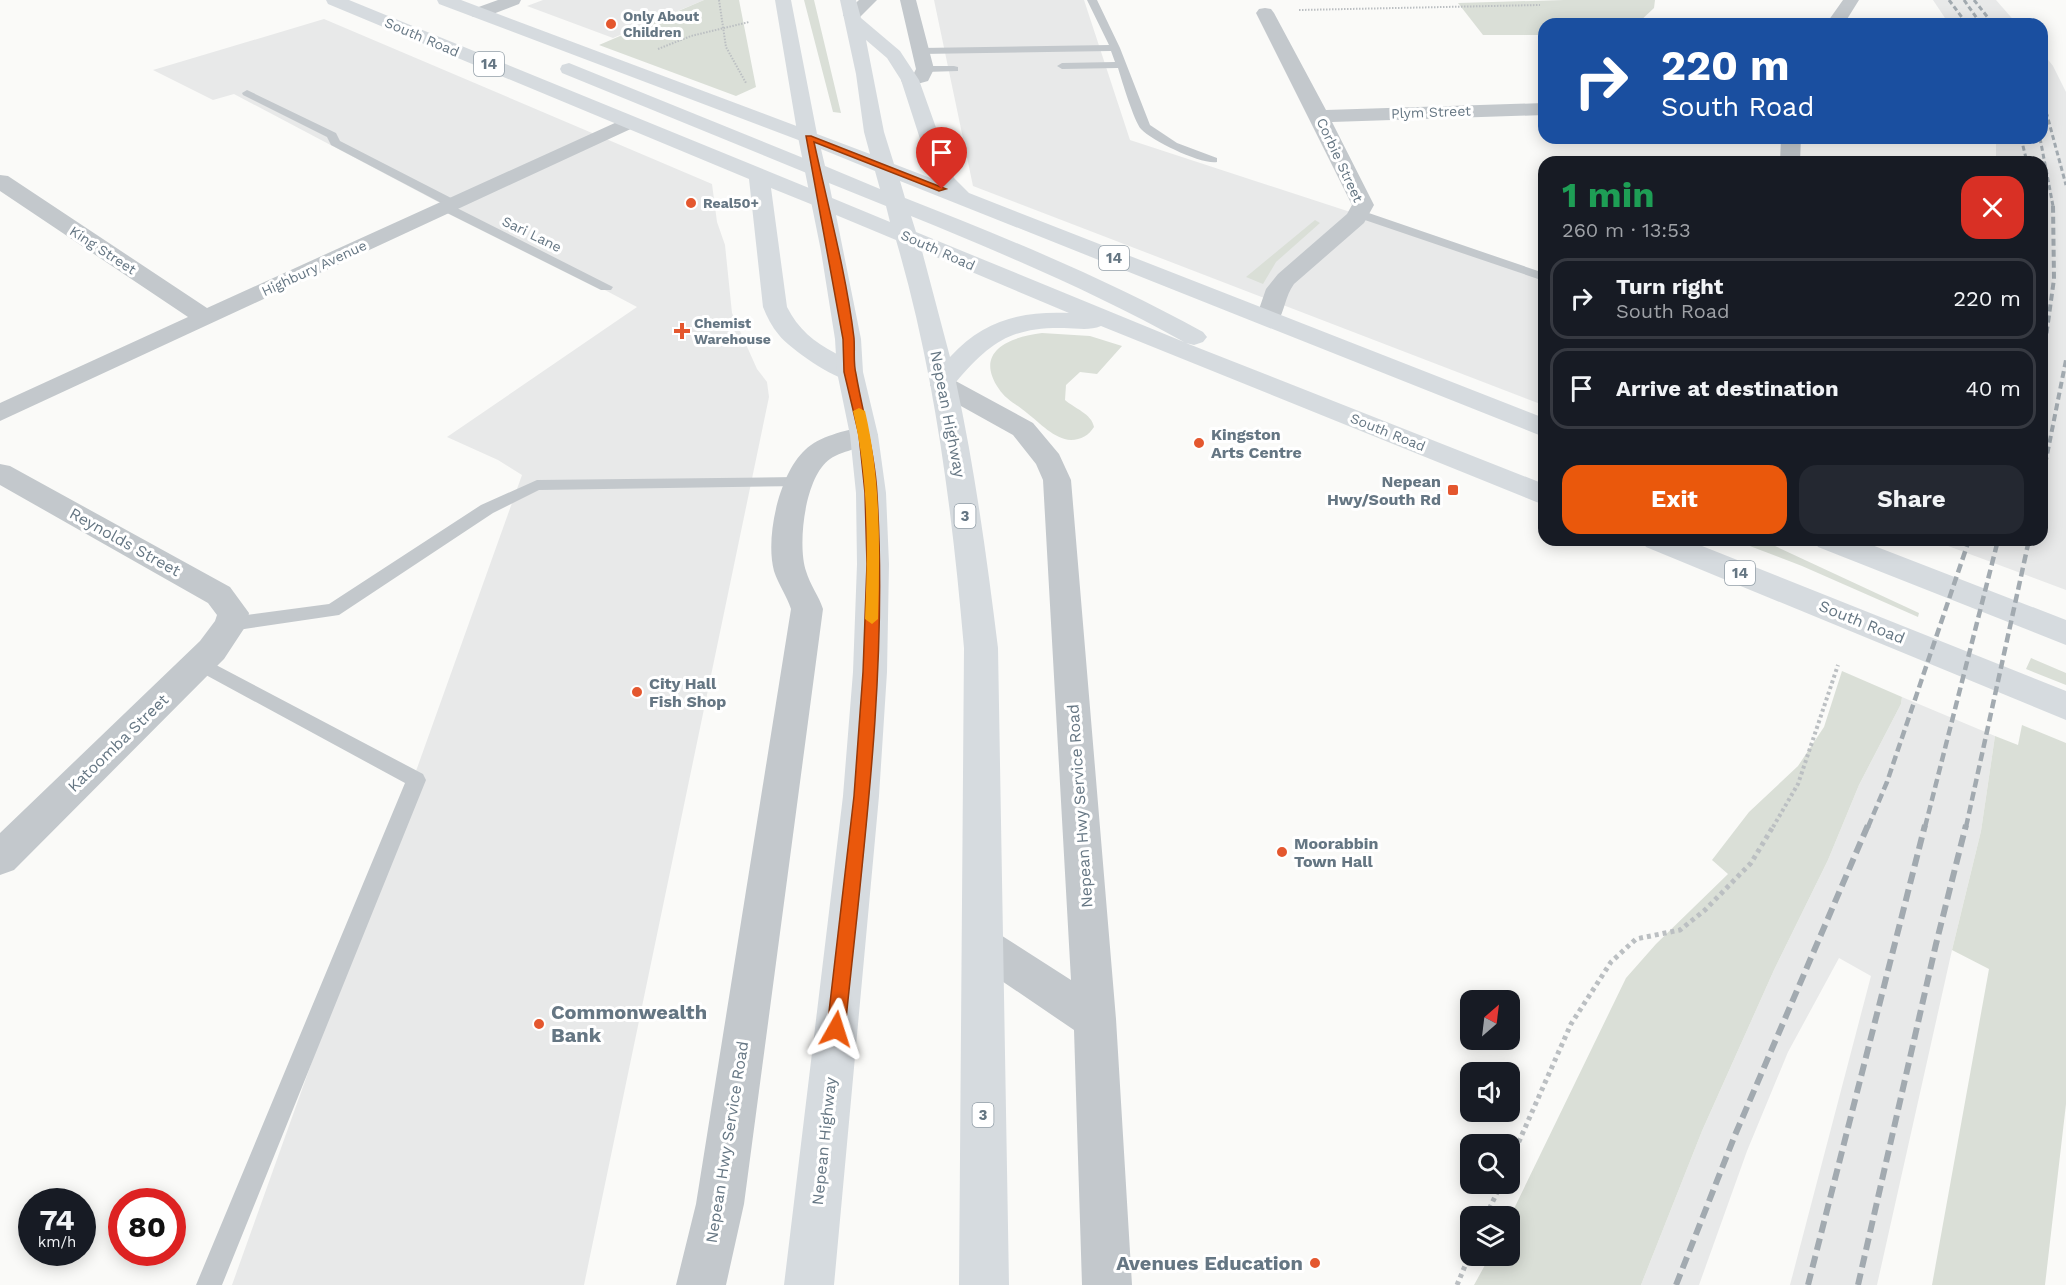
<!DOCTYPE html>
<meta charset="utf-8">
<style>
body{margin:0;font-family:"Work Sans",sans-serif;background:#242831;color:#f1f3f6;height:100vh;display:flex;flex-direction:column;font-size:22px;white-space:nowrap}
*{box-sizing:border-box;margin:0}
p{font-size:20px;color:#9ea1a6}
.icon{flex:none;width:33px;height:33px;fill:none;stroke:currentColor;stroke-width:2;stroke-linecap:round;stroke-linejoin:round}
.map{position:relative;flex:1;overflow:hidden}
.sheet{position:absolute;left:1538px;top:156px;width:510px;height:390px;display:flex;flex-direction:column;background:#171b24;border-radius:18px;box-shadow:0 3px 15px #0003}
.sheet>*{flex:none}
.banner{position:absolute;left:1538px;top:18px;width:510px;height:126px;border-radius:18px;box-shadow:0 3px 15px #0003;background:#1a4fa0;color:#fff;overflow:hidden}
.needle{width:39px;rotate:28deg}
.fabs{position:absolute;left:1460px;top:990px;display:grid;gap:12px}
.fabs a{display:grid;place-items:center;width:60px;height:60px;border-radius:12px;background:#171b24;box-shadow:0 3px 15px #0003;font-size:30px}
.speed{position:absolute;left:18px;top:1188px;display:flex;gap:12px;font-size:30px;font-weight:700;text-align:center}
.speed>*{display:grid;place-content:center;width:78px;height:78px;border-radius:50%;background:#171b24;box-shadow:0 3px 15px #0003;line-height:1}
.speed small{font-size:15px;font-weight:400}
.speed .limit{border:9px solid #d22;background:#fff;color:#111}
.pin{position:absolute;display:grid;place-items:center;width:51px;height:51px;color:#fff;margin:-62px -26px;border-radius:50% 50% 50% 0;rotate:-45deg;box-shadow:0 0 6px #0007}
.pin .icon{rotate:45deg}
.me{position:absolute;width:66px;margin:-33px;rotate:6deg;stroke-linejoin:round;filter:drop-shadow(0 0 4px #0008)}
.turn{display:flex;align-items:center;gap:21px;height:126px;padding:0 24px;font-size:27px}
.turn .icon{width:78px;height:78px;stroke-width:2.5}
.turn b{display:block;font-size:42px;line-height:51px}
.round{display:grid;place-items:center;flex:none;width:63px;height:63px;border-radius:18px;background:#242831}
.summary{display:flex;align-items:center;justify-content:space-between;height:102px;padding:0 24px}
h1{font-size:36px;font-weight:700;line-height:45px;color:#1e9e55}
.button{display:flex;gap:12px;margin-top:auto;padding:12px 24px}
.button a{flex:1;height:69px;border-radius:18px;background:#ea580c;color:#fff;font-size:24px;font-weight:700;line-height:69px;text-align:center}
.button a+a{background:#242831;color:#f1f3f6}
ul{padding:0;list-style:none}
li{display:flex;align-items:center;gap:18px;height:81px;margin:0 12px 9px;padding:0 12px;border:3px solid #363941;border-radius:18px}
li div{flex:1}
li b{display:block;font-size:22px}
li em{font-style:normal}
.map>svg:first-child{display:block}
.built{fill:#e8e9e9}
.green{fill:#dadfd7}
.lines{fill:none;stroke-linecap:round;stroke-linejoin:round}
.path-far2{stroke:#bbbfc2;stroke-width:2;stroke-dasharray:1.5 1.5;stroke-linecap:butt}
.path-far1{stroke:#bbbfc2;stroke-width:4;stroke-dasharray:3 3;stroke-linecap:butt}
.path{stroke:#bbbfc2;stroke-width:5;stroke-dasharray:4 4;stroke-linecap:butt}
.lane{fill:#c3c8cc;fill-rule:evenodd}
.street{fill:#c3c8cc;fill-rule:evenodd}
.primary{fill:#d6dbdf;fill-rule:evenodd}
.highway{fill:#d6dbdf;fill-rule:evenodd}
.rail-far3{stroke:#a2aab0;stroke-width:3;stroke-dasharray:5 3;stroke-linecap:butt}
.rail-far2{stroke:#a2aab0;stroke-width:4;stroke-dasharray:7 4;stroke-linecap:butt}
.rail-far1{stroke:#a2aab0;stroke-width:4.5;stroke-dasharray:9 4.5;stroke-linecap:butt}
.rail{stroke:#a2aab0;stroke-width:6;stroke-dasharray:12 6;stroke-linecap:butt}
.route{fill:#ea580c;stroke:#983908;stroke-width:1.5}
.slow{fill:#f59e0b}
.poi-dot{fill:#e4572e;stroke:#fff;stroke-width:2}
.labels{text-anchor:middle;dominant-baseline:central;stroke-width:6;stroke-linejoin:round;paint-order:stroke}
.far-poi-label{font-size:14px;font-weight:bold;fill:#657683;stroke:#fff;text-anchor:start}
.far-street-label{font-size:14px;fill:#657683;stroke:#fff}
.shield{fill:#fff;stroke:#939fa8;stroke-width:1.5}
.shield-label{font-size:15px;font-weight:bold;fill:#657683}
.street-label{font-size:16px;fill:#657683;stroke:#fff}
.poi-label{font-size:16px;font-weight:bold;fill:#657683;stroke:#fff;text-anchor:start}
.near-poi-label{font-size:20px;font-weight:bold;fill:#657683;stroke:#fff;text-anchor:start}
</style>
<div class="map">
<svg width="2066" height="1285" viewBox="0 0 2066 1285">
<rect width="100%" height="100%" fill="#fafaf8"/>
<path class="built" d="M 543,0 L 704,0 L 613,38 L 527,6 Z
M 934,0 L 1084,0 L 1130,140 L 1543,275 L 1543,405 L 973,186 Z
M 1933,0 L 1996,0 L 2017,24 L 1949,24 Z
M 324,19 L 712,184 L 717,222 L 725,245 L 732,313 L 757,369 L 767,382 L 769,397 L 584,1285 L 232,1285 L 522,475 L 498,460 L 447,437 L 637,307 L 234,94 L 213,100 L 153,70 Z
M 2042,52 L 2053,66 L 2066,92 L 2066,590 L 1932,540 L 2042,540 L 2042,162 L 1996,162 L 1996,138 L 2042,138 Z
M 1902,697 L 1995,736 L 1981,831 L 1952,950 L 1877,1285 L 1790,1285 L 1871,976 L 1839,958 L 1788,1052 L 1747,1151 L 1699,1285 L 1641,1285 L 1702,1131 L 1774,970 L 1828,860 L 1859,785 L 1901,704 Z"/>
<path class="green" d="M 704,0 L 739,0 L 756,87 L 736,96 L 599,45 Z
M 804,0 L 814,0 L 841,113 L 833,112 Z
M 1564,0 L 1655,0 L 1654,8 L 1637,24 L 1544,24 L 1543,35 L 1483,35 L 1458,3 Z
M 1315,220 L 1320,223 L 1276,262 L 1263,284 L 1246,277 Z
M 1042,333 L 1090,336 L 1122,346 L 1097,374 L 1080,372 L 1066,385 L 1065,400 C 1074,408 1092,414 1094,427 C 1089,435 1081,440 1071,440 C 1054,439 1040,423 1027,413 C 1019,406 1005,399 999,389 C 973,351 1010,337 1042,333 Z
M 1734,540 L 1762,540 L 1919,613 L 1918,617 L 1802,566 Z
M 2031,658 L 2066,673 L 2066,685 L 2026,669 Z
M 1842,671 L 1902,697 L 1901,704 L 1859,785 L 1828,860 L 1774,970 L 1702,1131 L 1641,1285 L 1474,1285 L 1490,1256 L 1509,1256 L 1509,1219 L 1626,978 L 1656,944 L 1728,874 L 1712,860 L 1749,812 L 1798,766 L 1824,727 Z
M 2022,725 L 2066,743 L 2066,1104 L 2045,1285 L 1932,1285 L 1989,969 L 1952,950 L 1981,831 L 1995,736 L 2018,745 Z"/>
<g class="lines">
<path class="path-far2" d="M 719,0 L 726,47 L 746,83
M 1299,10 L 1540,5
M 658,49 L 691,36 L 749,22"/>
<path class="path-far1" d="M 1773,827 L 1798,784 L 1838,665"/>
<path class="path" d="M 1509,1164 L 1571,1024 L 1611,962 L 1636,939 L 1680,930 L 1705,910 L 1751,863 L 1774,825
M 1486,1216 L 1501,1184
M 1457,1285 L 1470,1254"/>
<path class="lane" d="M 1087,0 L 1097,0 L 1120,48 L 1150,125 L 1177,143 L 1217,158 L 1217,162 C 1202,165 1152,141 1141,129 C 1134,121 1122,81 1118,68 L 1062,69 L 1057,66 L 1062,63 L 1115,62 L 1111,51 L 921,54 L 916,51 L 921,48 L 1109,45 Z
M 954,66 L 958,67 L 958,71 L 925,72 L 920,69 L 925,66 Z
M 247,90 L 336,133 L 340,141 L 457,201 L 459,204 L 455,207 L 613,287 L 611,290 L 601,290 L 441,210 L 439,207 L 443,204 L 331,145 L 327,137 L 243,95 L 242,93 Z
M 1360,210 L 1544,273 L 1544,281 L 1356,217 L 1354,214 Z
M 797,477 L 803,478 L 805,482 L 803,486 L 539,490 L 493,513 L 339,615 L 231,631 L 225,629 L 222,624 L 225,619 L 231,617 L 329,604 L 481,505 L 537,480 Z
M 199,656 L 423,774 L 426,780 L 222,1285 L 196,1285 L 405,783 L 193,668 L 190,663 L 193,658 Z"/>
<path class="street" d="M 498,0 L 521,0 L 519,4 L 485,17 L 473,17 L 470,13 L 473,9 Z
M 859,0 L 877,0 L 858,19 L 846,19 L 843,15 Z
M 900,0 L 916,0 L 934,69 L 928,81 L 910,86 L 903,84 L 901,80 L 903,76 L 914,73 L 916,69 Z
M 1843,0 L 1859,0 L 1844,24 L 1826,24 Z
M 1265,8 L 1271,9 L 1274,13 L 1326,110 L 1544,103 L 1544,115 L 1332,122 L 1374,205 L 1364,223 L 1294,284 C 1285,296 1285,311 1277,323 L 1268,325 L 1259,323 L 1256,318 L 1266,289 L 1278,274 L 1347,214 L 1352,205 L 1256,13 L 1259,9 Z
M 628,117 L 635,119 L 638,123 L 635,127 L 0,421 L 0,403 L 188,317 L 0,191 L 0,175 L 8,176 L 207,308 Z
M 1781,138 L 1801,138 L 1800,162 L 1780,162 Z
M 943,377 L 952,379 L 1033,423 L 1059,454 L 1071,480 L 1116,1019 L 1132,1285 L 1082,1285 L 1074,1030 L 968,958 L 962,945 L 968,932 L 982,926 L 996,932 L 1071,980 L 1043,480 L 1036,464 L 1013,435 L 934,391 L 930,385 L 934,379 Z
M 864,426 L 874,429 L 878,435 C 869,449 844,449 830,459 C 805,476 797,544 806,571 C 810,585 819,596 823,609 L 744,1204 L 726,1285 L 676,1285 L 696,1204 L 791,609 C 787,596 778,584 774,571 C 765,538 779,474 805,450 C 819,436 845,431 864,426 Z
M 0,464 L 10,466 L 230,587 L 249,613 L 247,624 L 224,659 L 14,870 L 0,875 L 0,833 L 200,641 L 215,621 L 217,615 L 208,603 L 0,485 Z"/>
<path class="primary" d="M 326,0 L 349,0 L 831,197 L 834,202 L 831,207 L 823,209 L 771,188 L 787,307 C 798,329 814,342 835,353 C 845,359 857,363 863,372 L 859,378 C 856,378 853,380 850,380 C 835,380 789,348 779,335 C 772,327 767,317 763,307 L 749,179 L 328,4 Z
M 437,0 L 461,0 L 815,133 L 818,137 L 815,141 L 801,141 L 439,4 Z
M 569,63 L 823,166 L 827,170 L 823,174 L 816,176 L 809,174 L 562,73 L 560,69 L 562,65 Z"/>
<path class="highway" d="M 775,0 L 791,0 L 817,134 L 870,154 L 864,132 L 856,74 L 840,0 L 856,0 L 861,18 L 900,51 L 919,80 L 954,178 L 969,193 L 1544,418 L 1544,437 L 900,181 L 905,198 C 1007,238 1107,279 1203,332 L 1207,337 L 1203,342 L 1194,345 L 1186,343 L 1544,484 L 1544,505 L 1101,326 C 1089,331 1076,328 1064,328 C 1010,327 990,343 956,382 C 975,470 987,559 998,648 L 1009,1285 L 959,1285 L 964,648 C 952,510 935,373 896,240 L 836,215 L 861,339 L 863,372 L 878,435 L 886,493 L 889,564 L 887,672 L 879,796 L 834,1285 L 784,1285 L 843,796 L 853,672 L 857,564 L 856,493 L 850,435 L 837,372 L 835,339 L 821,251 L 798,137 ZM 866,40 L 887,58 L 901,80 L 933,179 L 894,164 L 884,132 ZM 821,149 L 875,171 L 880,189 L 825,166 ZM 829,183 L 886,206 L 890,222 L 832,198 ZM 911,216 C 1004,254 1096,293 1184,342 L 916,232 ZM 922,251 L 1069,313 C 1021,311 984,320 950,357 Z
M 1642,540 L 1687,540 L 2066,691 L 2066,720 L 1646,547 Z
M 1814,540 L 1859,540 L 2066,620 L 2066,645 L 1818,547 Z"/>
<path class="rail-far3" d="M 1949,0 L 1967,24
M 1964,0 L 1981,24
M 1974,0 L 1993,24
M 2042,105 L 2047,115 L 2066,185
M 2021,138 L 2027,162
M 2040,138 L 2053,206"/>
<path class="rail-far2" d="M 2042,366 L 2054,279 L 2053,205
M 2043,475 L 2066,360"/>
<path class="rail-far1" d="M 2042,482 L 2044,474
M 1868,827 L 1887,782 L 1969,540
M 1925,827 L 1998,540
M 1966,827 L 2029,540"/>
<path class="rail" d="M 1676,1285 L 1735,1135 L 1868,825
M 1808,1285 L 1925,825
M 1858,1285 L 1936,944 L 1966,825"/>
</g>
<path class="route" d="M 806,136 L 811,136 L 946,189 L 939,191 L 814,142 C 828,207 846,272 854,338 C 855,350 853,363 856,374 C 863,415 875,453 877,495 C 888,673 863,852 845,1029 L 842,1035 L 836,1038 L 830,1035 L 827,1029 L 854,796 L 863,672 L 867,564 L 865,493 L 859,435 L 844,372 L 843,339 Z"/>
<path class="slow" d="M 859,408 L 865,411 C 881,479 880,549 878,619 L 872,624 L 865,619 C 868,549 869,479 853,411 Z"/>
<g class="poi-dot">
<circle cx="611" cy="24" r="6"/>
<circle cx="691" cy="203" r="6"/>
<path d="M679 322h6v6h6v6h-6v6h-6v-6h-6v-6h6z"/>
<circle cx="1199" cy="443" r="6"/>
<rect x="1447" y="484" width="12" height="12" rx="3"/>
<circle cx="637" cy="692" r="6"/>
<circle cx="1282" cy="852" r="6"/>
<circle cx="539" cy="1024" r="6"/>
<circle cx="1315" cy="1263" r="6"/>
</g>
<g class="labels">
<g class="far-poi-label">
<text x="623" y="16">Only About<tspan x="623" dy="16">Children</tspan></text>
<text x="703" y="203">Real50+</text>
<text x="694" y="323">Chemist<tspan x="694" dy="16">Warehouse</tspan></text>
</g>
<g class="far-street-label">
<text transform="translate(422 37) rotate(23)">South Road</text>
<text transform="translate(1431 112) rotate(-2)">Plym Street</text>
<text transform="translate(1340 160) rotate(65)">Corbie Street</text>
<text transform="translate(532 234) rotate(26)">Sari Lane</text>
<text transform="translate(103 250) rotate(33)">King Street</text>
<text transform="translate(938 250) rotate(24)">South Road</text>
<text transform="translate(314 268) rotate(-25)">Highbury Avenue</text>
<text transform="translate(1388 432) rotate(22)">South Road</text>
</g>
<g class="shield">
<rect x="474" y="52" width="30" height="24" rx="4.5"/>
<rect x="1099" y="246" width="30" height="24" rx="4.5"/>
<rect x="954.5" y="504" width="21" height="24" rx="4.5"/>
<rect x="1725" y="561" width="30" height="24" rx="4.5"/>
<rect x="972.5" y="1103" width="21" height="24" rx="4.5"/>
</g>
<g class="shield-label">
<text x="489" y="64">14</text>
<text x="1114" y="258">14</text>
<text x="965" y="516">3</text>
<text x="1740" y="573">14</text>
<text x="983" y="1115">3</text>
</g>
<g class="street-label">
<text transform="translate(948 414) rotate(79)">Nepean Highway</text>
<text transform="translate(125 542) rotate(29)">Reynolds Street</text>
<text transform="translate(1862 622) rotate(22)">South Road</text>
<text transform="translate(118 743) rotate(-44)">Katoomba Street</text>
<text transform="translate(1080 806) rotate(-94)">Nepean Hwy Service Road</text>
<text transform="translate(824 1141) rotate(-84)">Nepean Highway</text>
<text transform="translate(727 1142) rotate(-81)">Nepean Hwy Service Road</text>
</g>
<g class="poi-label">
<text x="1211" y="434">Kingston<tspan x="1211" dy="18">Arts Centre</tspan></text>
<text x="1441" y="481" text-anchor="end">Nepean<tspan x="1441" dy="18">Hwy/South Rd</tspan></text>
<text x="649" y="683">City Hall<tspan x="649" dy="18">Fish Shop</tspan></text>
<text x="1294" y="843">Moorabbin<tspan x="1294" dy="18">Town Hall</tspan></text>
</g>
<g class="near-poi-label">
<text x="551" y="1012">Commonwealth<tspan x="551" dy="23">Bank</tspan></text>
<text x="1303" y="1263" text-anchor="end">Avenues Education</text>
</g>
</g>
</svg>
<div class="fabs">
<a><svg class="needle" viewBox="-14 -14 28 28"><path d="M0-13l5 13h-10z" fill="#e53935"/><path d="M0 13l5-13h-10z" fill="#9ea1a6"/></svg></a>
<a><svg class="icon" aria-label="sound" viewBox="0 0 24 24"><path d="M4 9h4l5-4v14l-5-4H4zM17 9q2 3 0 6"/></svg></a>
<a><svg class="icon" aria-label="search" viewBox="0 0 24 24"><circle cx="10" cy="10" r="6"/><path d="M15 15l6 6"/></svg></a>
<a><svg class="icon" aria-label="layers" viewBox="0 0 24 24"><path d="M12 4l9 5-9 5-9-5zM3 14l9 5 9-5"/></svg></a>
</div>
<div class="speed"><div>74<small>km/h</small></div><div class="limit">80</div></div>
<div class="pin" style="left:942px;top:189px;background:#d93025"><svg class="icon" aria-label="arrive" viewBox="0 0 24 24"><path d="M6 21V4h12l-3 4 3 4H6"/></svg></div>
<svg class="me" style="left:836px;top:1029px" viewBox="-20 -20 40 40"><path d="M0-17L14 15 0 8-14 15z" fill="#ea580c" stroke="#fff" stroke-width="4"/></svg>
<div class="banner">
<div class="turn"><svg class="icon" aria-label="right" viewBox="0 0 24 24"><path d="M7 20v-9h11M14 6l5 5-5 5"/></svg><div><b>220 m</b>South Road</div></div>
</div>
<section class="sheet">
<div class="summary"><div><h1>1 min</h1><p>260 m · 13:53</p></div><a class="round" style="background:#d93025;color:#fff"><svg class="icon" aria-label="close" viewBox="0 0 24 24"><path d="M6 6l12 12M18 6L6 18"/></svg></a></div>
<ul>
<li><svg class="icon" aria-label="right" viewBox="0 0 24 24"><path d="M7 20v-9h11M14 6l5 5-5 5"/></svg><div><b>Turn right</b><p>South Road</p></div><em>220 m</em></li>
<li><svg class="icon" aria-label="arrive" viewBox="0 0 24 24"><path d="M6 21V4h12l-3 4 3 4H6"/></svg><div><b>Arrive at destination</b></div><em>40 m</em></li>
</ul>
<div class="button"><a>Exit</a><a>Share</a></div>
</section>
</div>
